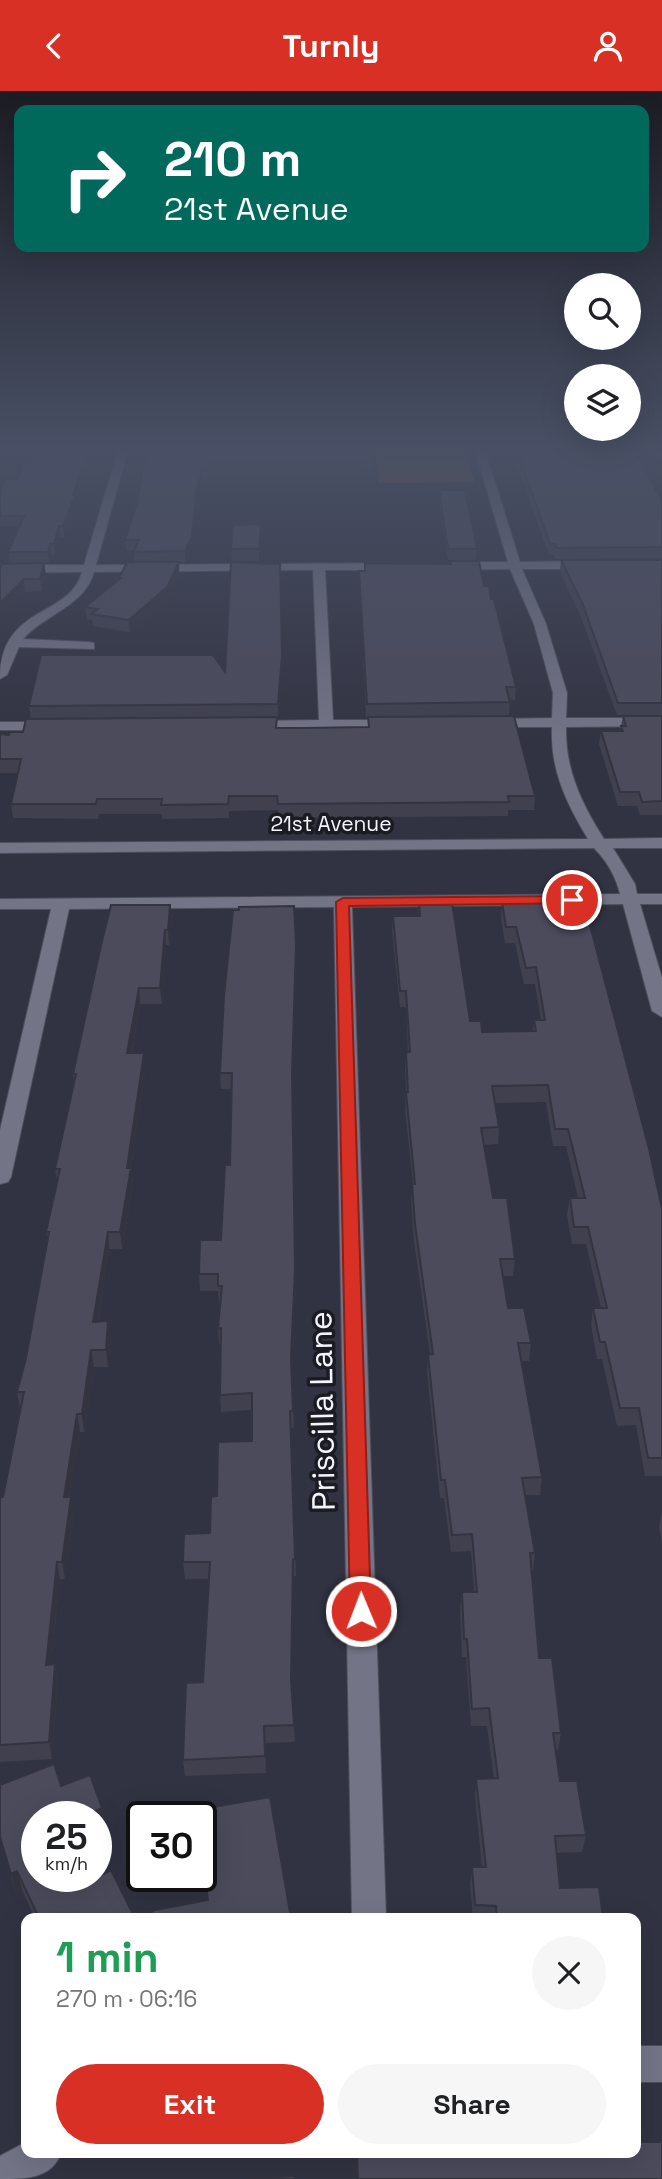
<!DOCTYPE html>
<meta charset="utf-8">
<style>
body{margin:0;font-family:"Space Grotesk",sans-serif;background:#f6f6f6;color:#202124;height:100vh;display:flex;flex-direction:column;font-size:26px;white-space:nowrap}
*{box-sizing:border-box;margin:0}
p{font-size:23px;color:#757577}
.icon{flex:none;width:38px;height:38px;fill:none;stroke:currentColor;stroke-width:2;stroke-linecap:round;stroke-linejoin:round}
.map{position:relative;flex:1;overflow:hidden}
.sheet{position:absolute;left:21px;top:1822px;width:620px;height:245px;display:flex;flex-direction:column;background:#fff;border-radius:14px;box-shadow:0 7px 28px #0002}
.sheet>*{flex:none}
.hud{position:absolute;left:14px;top:14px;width:635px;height:147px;border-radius:14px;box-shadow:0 7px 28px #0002;background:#00695c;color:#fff;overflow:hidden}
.buttons{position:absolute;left:564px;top:182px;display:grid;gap:14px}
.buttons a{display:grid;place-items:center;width:77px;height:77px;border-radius:50%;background:#fff;box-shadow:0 7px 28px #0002;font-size:35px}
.speed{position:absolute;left:21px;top:1710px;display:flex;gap:14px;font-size:35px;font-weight:700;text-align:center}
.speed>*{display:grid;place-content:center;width:91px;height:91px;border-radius:50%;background:#fff;box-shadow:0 7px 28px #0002;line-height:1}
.speed small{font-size:18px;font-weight:400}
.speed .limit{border:4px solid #111;border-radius:10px;background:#fff;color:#111}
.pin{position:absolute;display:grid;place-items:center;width:60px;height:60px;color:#fff;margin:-30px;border:4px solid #fff;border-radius:50%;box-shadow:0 2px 7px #0007}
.me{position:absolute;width:77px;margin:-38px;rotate:359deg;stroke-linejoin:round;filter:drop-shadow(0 0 5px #0008)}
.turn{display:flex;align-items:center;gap:24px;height:147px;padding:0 35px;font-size:32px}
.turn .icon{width:91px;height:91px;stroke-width:2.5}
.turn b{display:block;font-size:49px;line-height:60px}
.round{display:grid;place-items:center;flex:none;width:74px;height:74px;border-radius:37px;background:#f6f6f6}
.headline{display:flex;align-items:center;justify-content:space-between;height:119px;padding:0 35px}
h1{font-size:42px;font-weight:600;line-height:52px;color:#1e9e55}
.cta{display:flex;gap:14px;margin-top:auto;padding:14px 35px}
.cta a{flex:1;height:80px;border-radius:42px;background:#d93025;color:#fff;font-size:28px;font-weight:600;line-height:80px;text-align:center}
.cta a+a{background:#f6f6f6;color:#202124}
header{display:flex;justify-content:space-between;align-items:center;height:91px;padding:0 35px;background:#d93025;color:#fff;font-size:32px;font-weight:600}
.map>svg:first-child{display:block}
.green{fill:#6e4f3b}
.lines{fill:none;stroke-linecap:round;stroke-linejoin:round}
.minor-casing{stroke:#4e4e5c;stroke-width:2}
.minor{fill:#737486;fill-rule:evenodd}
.wall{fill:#40404f}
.shaded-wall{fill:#343440}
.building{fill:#4b4b5c;stroke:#343440;stroke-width:2}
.route{fill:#d93025;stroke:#8d1f18;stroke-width:2}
.labels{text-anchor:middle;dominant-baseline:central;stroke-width:7;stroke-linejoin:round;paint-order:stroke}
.far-street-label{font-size:21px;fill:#f3f4fe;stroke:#1b1b22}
.near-street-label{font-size:32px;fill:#f3f4fe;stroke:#1b1b22}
</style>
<header><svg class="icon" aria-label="back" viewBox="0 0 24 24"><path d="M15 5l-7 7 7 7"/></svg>Turnly<svg class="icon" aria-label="person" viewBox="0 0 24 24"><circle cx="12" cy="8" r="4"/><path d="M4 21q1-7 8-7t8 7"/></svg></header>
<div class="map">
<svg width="662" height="2088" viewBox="0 0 662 2088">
<rect width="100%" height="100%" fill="#323342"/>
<path class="green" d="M 375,359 L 466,359 L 474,391 L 379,392 Z"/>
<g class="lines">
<defs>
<path id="minor" d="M 118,359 L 128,359 L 96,474 L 397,472 L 399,475 L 393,479 L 325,479 L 333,629 L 397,629 L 404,633 L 402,636 L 251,638 L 244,634 L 251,630 L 319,629 L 313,479 L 94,481 C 85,515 45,523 23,548 L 89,551 L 94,552 L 94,558 L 19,556 L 7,584 L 0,588 C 0,513 69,528 82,481 L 0,482 L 0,474 L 84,474 Z
M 475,359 L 485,359 L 520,471 L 589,470 L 595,474 L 589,478 L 522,478 L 546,533 L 567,602 L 566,627 L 662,627 L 662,635 L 566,636 C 565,678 581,712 604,748 L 662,747 L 662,757 L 613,757 L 635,793 L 637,803 L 662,803 L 662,813 L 640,813 L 662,887 L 662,926 L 652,920 L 623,813 L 352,816 L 386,1827 L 352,1827 L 334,816 L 69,818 L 11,1086 L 8,1091 L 0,1093 L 0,1039 L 51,818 L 0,818 L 0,808 L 620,803 C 616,786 607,770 594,757 L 0,762 L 0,752 L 588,748 C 566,712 550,678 552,636 L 489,636 L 482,632 L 489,628 L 552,627 L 553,602 L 534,533 L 510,478 L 454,479 L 448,475 L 454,471 L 508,471 Z
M 655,359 L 662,359 L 662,366 L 658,365 Z
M 0,631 L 50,631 L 57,635 L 50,639 L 0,639 Z
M 635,1955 L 662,1955 L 662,1991 L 635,1991 Z
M 26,2051 L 26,2062 L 61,2062 C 52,2088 25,2088 0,2088 L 0,2065 Z"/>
</defs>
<use href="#minor" class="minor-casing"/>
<use href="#minor" class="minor"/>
</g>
<path class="wall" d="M 36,359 L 92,359 L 76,409 L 76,414 L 64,446 L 60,446 L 55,464 L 51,464 L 49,471 L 9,471 L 8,461 L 19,435 L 0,435 L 0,398 L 18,388 L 31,370 Z
M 147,359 L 373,371 L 373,380 L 209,381 L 208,386 L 202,387 L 196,411 L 192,455 L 185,471 L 134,471 L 134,459 L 126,460 L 125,449 L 137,412 Z
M 512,359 L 637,359 L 645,378 L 662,410 L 662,467 L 556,468 L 554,464 L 549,464 Z
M 439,399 L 477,458 L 476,469 L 448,469 L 439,409 Z
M 261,433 L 262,445 L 259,470 L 232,470 L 231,458 Z
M 561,469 L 662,469 L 662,624 L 617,624 L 581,526 L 560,481 Z
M 44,472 L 46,484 L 42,500 L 25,501 L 0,475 Z
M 359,480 L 484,495 L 491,508 L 516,596 L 515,609 L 510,609 L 509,625 L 535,705 L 534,719 L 508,719 L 508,725 L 278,727 L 278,719 L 229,720 L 229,727 L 162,728 L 162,723 L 99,723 L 98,728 L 13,727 L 11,713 L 18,682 L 0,682 L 0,643 L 9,644 L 23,641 L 31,628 L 29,615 L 225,581 L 282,577 L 278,627 L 277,627 L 277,637 L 368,636 L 368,626 L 366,626 Z
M 179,483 L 168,508 L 130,541 L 93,535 L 92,529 L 87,528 L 85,516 L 119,488 L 119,487 Z
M 623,625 L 662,625 L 662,724 L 640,724 L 637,715 L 618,715 L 599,653 L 601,640 L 620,640 Z
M 419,811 L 470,930 L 482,941 L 533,940 L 534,929 L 541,929 L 535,893 L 524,893 L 515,852 L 505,852 L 501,827 L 502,811 L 559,823 L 662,1118 L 662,1385 L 645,1385 L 636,1334 L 617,1335 L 602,1268 L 597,1268 L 591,1234 L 593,1217 L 601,1217 L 586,1153 L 572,1153 L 567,1124 L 570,1107 L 578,1107 L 566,1055 L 553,1055 L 546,1011 L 495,1012 L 499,1036 L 498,1053 L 484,1054 L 493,1107 L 515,1168 L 513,1185 L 503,1185 L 508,1217 L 531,1252 L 529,1270 L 522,1270 L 542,1386 L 540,1404 L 525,1404 L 535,1462 L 533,1480 L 532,1480 L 539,1567 L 561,1642 L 558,1659 L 555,1659 L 560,1690 L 586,1744 L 582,1761 L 557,1762 L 560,1797 L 603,1827 L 473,1827 L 470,1793 L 472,1776 L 482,1776 L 475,1706 L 476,1688 L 494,1688 L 487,1635 L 471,1635 L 466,1566 L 462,1566 L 460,1519 L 462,1501 L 474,1501 L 471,1460 L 451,1461 L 444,1407 L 440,1407 L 427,1281 L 428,1264 L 430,1263 L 414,1150 L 411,1110 L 413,1093 L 405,1018 L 406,1001 L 405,978 L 406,961 L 408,961 L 406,916 L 400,916 L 392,840 L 393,825 L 418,825 Z
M 170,814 L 172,830 L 169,854 L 166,854 L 162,913 L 140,913 L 132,962 L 145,978 L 131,1077 L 133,1093 L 122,1158 L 109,1158 L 98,1231 L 108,1230 L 111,1247 L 108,1276 L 94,1276 L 84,1341 L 80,1341 L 69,1406 L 74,1424 L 65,1488 L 60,1488 L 51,1573 L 55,1573 L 58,1590 L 52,1668 L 0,1671 L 0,1406 L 3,1406 L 21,1318 L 20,1318 L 17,1301 L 26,1267 L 48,1150 L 46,1141 L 57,1090 L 55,1078 L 74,993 L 73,983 Z
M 296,853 L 292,1000 L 296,1195 L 292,1281 L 294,1337 L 291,1337 L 296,1485 L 293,1485 L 291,1596 L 295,1651 L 265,1652 L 266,1682 L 185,1685 L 183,1669 L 203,1591 L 209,1488 L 185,1488 L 183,1471 L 210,1442 L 217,1405 L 252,1350 L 252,1319 L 221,1321 L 220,1304 L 221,1254 L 219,1254 L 218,1237 L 221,1212 L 219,1212 L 218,1200 L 200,1200 L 199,1183 L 221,1149 L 230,1074 L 231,998 L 221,998 L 220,982 Z
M 662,1420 L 662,1452 L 659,1436 Z
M 54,1673 L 61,1695 L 90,1684 L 102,1717 L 105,1736 L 96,1740 L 96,1726 L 37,1726 L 37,1785 L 96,1785 L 96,1777 L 99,1785 L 111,1779 L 135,1827 L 35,1827 L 22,1799 L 16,1802 L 0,1749 L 0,1694 Z"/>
<path class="shaded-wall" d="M 88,359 L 92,359 L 76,409 L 76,414 L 64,446 L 63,435 Z
M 202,377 L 202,387 L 196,411 L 192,455 L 185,471 L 185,460 L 196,401 Z
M 261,433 L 262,445 L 259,470 L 259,458 Z
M 59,435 L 60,446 L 55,464 L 54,453 Z
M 50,453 L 51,464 L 49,471 L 48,461 Z
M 179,471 L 179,483 L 168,508 L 130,541 L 129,529 Z
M 44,472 L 46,484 L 42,500 L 40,488 Z
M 280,473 L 282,577 L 278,627 L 278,613 Z
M 24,488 L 25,501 L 0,526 L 0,512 Z
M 170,814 L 172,830 L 169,854 L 168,839 Z
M 0,818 L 2,831 L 0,841 Z
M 165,839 L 166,854 L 162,913 L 160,897 Z
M 296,853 L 292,1000 L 296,1195 L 292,1284 L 292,983 Z
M 139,897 L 140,913 L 129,978 L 127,962 Z
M 144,962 L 145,978 L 131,1077 L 133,1093 L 122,1158 L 120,1141 L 127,1077 Z
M 108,1141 L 109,1158 L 95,1248 L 93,1231 Z
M 108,1230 L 111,1247 L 108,1276 L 106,1259 Z
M 91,1259 L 94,1276 L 84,1341 L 82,1323 Z
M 77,1323 L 80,1341 L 67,1424 L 64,1406 Z
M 71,1406 L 74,1424 L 65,1488 L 62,1471 Z
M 293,1468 L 293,1485 L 291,1605 L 291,1588 Z
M 57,1471 L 60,1488 L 49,1591 L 46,1574 Z
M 55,1573 L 58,1590 L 52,1668 L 49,1651 Z
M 102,1717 L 105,1736 L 96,1740 L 96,1726 L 82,1726 Z
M 17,1780 L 22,1799 L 16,1802 L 11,1783 Z"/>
<path class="building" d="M 36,359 L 88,359 L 73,404 L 75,404 L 63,435 L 59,435 L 54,453 L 50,453 L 48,461 L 8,461 L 24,425 L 0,425 L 0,398 L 1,398 L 5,388 L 18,388 L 25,370 L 31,370 Z
M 147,359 L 372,359 L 373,371 L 208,371 L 208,377 L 202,377 L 196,401 L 192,445 L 185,460 L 133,461 L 139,449 L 125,449 L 137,412 Z
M 517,359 L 637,359 L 645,378 L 662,410 L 662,456 L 557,457 L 555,453 L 550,453 Z
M 439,399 L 465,399 L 477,458 L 448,458 Z
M 261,433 L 259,458 L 231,458 L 233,434 Z
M 561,469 L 662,469 L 662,612 L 618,612 L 583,514 Z
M 450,470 L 479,470 L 484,495 L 489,495 L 491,508 L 494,508 L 516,596 L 506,596 L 510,611 L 367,613 L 359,480 L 365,480 L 365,472 L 451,473 Z
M 127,471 L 179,471 L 167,496 L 129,529 L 91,523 L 98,518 L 85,516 L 121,487 L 119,487 Z
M 231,471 L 280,473 L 282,564 L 278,613 L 29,615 L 41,564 L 213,564 L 225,581 Z
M 44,472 L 40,488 L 24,488 L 0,512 L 0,475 L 1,475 L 2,473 Z
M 514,625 L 535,705 L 508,705 L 509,711 L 278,713 L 277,705 L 229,705 L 228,713 L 161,714 L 162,708 L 97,708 L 96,713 L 11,713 L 21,668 L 0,668 L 0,643 L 9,644 L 10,641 L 23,641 L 26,628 L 277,626 L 276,637 L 303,637 L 369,636 L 368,626 Z
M 623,625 L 662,625 L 662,710 L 642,711 L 639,701 L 620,701 L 601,640 L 623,640 L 621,635 L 626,635 Z
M 419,811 L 452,811 L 470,930 L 481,930 L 482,941 L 536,940 L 534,929 L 545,929 L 536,876 L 526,877 L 516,836 L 506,836 L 502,811 L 557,811 L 559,823 L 587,823 L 649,1058 L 662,1118 L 662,1367 L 648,1367 L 639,1317 L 620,1317 L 605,1251 L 600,1251 L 593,1217 L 607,1217 L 588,1136 L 574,1136 L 570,1107 L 585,1107 L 568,1038 L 555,1038 L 548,994 L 492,995 L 499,1036 L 481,1037 L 493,1107 L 507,1107 L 515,1168 L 500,1168 L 508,1217 L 524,1217 L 531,1252 L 518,1252 L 542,1386 L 522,1387 L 535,1462 L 530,1462 L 539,1567 L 552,1567 L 561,1642 L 553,1642 L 560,1690 L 577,1690 L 586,1744 L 555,1745 L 560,1797 L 599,1796 L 603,1827 L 497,1827 L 496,1815 L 475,1814 L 472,1776 L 486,1776 L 476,1688 L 498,1687 L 489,1617 L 472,1618 L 467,1548 L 464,1548 L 462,1501 L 477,1501 L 472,1443 L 452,1444 L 445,1389 L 441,1389 L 428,1264 L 433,1263 L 415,1133 L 412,1093 L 415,1093 L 406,1001 L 408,1001 L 406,961 L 410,961 L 406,900 L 400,900 L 393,825 L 420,825 Z
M 111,814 L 170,814 L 168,839 L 165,839 L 160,897 L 139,897 L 127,962 L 144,962 L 127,1077 L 131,1077 L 120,1141 L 108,1141 L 93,1231 L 108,1230 L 106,1259 L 91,1259 L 82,1323 L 77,1323 L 64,1406 L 71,1406 L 62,1471 L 57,1471 L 46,1574 L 55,1573 L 49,1651 L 0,1654 L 0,1406 L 3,1406 L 24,1301 L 17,1301 L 26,1267 L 49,1141 L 46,1141 L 60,1078 L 55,1078 L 76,983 L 73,983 L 102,850 Z
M 294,815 L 296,853 L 292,983 L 295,1178 L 291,1267 L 293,1320 L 290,1320 L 295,1468 L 293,1468 L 291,1588 L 294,1634 L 264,1635 L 265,1665 L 183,1669 L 186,1592 L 203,1591 L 210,1471 L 183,1471 L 184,1443 L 210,1442 L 211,1406 L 217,1405 L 218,1351 L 252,1350 L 252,1302 L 220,1304 L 221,1237 L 218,1237 L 222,1195 L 218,1195 L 218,1183 L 199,1183 L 200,1149 L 221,1149 L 225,1074 L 230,1074 L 232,982 L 220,982 L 224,905 L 233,819 L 239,819 L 239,816 Z
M 54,1673 L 61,1695 L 90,1684 L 102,1717 L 82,1726 L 37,1726 L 37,1785 L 96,1785 L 96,1777 L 99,1785 L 111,1779 L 135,1827 L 39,1827 L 17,1780 L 11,1783 L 0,1746 L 0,1694 Z
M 270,1706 L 291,1827 L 141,1827 L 155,1819 L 208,1809 L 201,1759 L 201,1726 L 197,1726 L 196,1719 Z
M 635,2051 L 662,2051 L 662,2088 L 358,2088 L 357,2064 L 431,2062 L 431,2065 L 483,2062 L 635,2062 Z
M 295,2085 L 295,2088 L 247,2088 Z"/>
<linearGradient id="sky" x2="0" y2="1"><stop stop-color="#1c1c24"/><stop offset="0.55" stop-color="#495065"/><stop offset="1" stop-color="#495065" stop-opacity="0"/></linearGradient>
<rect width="662" height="651" fill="url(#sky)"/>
<path class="route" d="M 572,805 L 579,809 L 577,812 L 349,815 L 371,1520 L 368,1526 L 361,1529 L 353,1526 L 350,1520 L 336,811 L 343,807 Z"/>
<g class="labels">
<g class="far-street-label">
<text x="331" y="732">21st Avenue</text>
</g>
<g class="near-street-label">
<text transform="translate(322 1320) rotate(-91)">Priscilla Lane</text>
</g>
</g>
</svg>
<div class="buttons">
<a><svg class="icon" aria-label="search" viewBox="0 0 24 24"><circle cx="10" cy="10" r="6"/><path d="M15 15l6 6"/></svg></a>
<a><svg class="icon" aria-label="layers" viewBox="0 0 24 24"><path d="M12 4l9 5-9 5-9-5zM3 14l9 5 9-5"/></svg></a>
</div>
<div class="speed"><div>25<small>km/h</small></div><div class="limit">30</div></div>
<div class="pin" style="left:572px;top:809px;background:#d93025"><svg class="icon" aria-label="arrive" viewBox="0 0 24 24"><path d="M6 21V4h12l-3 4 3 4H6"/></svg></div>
<svg class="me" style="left:361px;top:1520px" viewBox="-20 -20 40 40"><circle r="17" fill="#d93025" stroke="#fff" stroke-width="3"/><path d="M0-11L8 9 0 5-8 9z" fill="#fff"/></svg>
<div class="hud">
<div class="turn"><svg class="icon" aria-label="right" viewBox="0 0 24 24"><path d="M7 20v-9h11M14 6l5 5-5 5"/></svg><div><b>210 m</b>21st Avenue</div></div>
</div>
<section class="sheet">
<div class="headline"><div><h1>1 min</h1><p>270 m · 06:16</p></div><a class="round"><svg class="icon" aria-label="close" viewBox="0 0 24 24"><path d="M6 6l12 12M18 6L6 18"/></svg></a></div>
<div class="cta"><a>Exit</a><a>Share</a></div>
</section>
</div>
